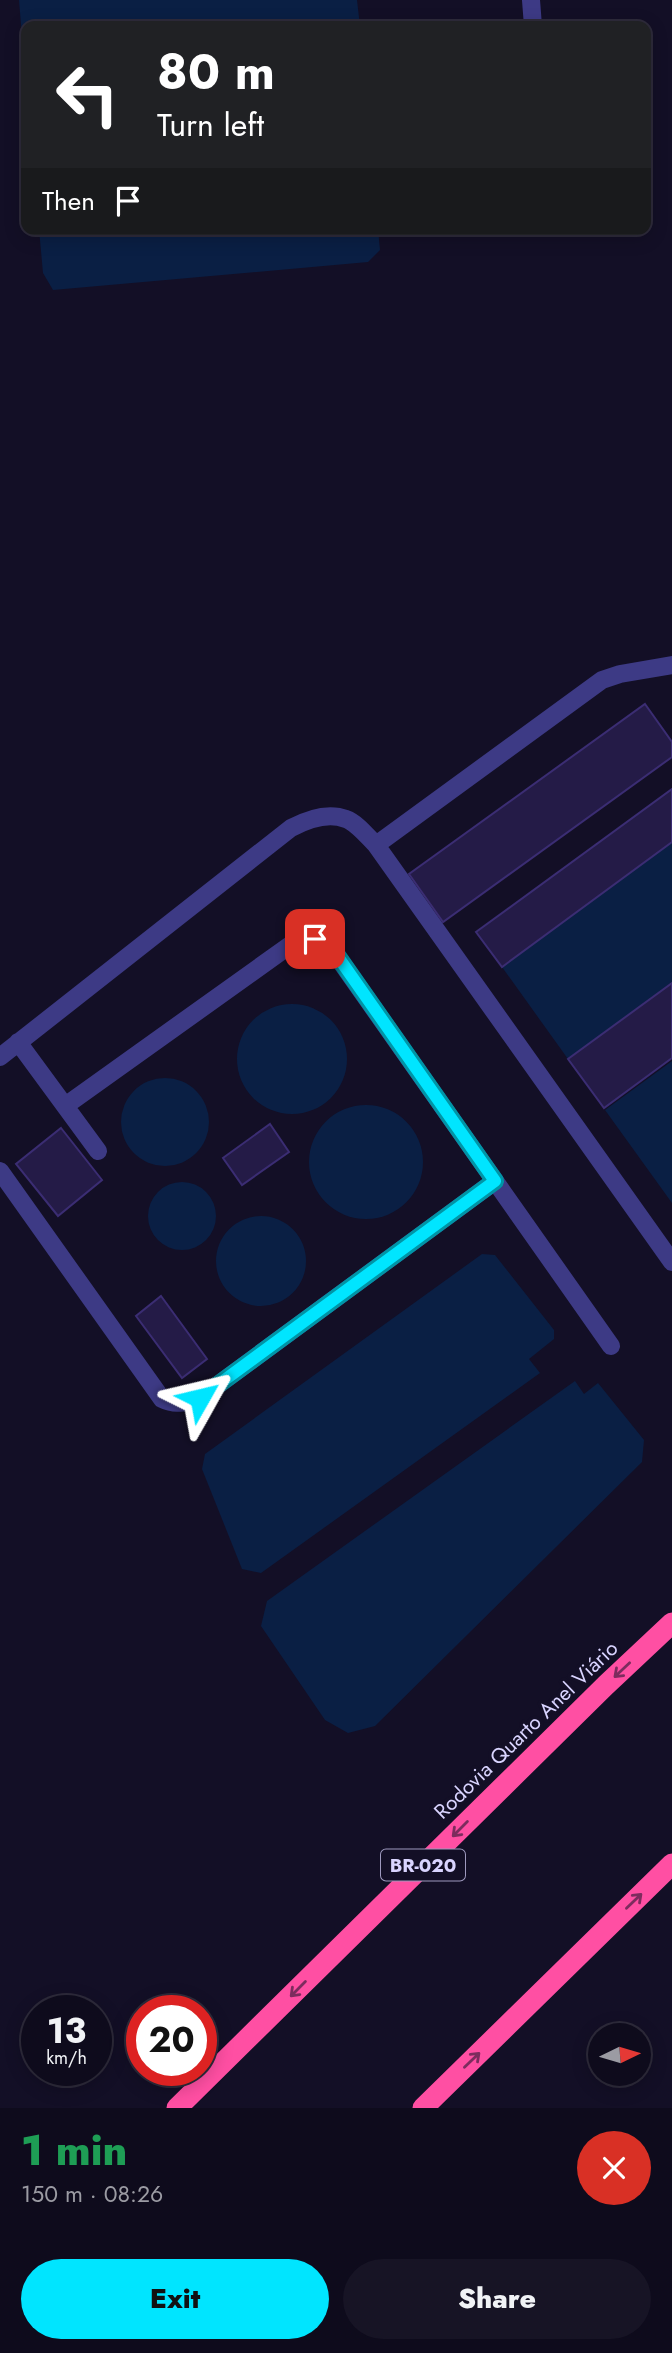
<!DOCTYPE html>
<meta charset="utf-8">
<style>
body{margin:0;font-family:Jost,sans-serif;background:#171425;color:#f1f3f6;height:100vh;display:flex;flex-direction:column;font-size:26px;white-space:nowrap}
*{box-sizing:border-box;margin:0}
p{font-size:23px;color:#9b9ba3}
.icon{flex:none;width:38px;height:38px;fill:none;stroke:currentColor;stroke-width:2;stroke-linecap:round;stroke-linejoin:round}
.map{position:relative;height:2108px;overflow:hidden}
.sheet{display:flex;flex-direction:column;background:#0e0b1c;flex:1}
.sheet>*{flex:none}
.hud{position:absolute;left:21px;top:21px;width:630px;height:214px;border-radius:14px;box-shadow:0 4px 18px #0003,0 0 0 2px #2e2b3b;background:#202124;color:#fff;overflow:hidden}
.needle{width:46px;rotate:85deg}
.fabs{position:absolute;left:588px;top:2023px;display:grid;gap:14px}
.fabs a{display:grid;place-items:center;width:63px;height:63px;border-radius:50%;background:#0e0b1c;box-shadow:0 4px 18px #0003,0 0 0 2px #2e2b3b;font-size:35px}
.speed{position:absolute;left:21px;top:1995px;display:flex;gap:14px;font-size:35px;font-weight:700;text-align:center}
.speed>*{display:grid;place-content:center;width:91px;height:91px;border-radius:50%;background:#0e0b1c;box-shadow:0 4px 18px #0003,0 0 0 2px #2e2b3b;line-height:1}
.speed small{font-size:18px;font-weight:400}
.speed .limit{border:10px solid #d22;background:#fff;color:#111}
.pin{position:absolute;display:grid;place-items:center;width:60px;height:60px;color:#fff;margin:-30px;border-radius:14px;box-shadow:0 4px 10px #0006}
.me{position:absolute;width:77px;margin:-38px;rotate:53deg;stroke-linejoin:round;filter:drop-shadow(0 0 5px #0008)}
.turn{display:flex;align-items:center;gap:24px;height:147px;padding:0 21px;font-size:32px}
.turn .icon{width:91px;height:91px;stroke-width:2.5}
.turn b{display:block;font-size:49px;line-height:60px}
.then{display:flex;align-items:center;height:66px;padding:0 21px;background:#0003;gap:14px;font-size:26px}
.round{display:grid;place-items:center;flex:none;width:74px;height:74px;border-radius:37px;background:#171425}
.head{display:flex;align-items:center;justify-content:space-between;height:119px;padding:0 21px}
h1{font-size:42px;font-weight:800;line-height:52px;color:#1e9e55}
.primary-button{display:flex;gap:14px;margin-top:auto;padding:14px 21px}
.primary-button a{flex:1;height:80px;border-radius:42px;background:#00e5ff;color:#111;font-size:28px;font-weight:800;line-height:80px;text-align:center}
.primary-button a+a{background:#171425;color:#f1f3f6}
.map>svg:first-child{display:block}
.water{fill:#0a1f44}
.building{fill:#241b47;stroke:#3b2d73;stroke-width:2}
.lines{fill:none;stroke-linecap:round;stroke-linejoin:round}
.lane{stroke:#3d3a85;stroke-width:18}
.highway{stroke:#ff4fa3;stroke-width:21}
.oneway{stroke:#7d2c5e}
.route-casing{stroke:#0095a6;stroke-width:18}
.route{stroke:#00e5ff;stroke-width:12}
.labels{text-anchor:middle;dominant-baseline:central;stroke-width:7;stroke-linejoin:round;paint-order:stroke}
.shield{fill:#130f26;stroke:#9e99be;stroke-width:2}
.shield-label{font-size:19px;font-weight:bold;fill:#d9d4ff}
.street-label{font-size:21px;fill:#d9d4ff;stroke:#130f26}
</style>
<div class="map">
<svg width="672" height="2108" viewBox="0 0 672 2108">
<rect width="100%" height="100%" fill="#130f26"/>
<path class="water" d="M 19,0 L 357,0 L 360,26 L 26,26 L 26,85 Z
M 39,229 L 378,229 L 380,250 L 368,262 L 53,290 L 43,273 Z
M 672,842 L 672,982 L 568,1059 L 502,967 Z
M237 1059a55 55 0 1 1 110 0a55 55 0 1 1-110 0Z
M 672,1061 L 672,1203 L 605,1110 Z
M121 1122a44 44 0 1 1 88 0a44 44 0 1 1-88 0Z
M309 1162a57 57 0 1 1 114 0a57 57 0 1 1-114 0Z
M148 1216a34 34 0 1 1 68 0a34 34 0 1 1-68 0Z
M216 1261a45 45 0 1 1 90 0a45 45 0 1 1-90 0Z
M 482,1254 L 495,1255 L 554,1330 L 554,1339 L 529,1359 L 540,1373 L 261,1573 L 242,1569 L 202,1469 L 205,1454 Z
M 575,1381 L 584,1394 L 598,1383 L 644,1440 L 642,1462 L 375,1726 L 348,1733 L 325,1720 L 261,1626 L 267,1601 Z"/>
<path class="building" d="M 645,704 L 672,742 L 672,757 L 443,922 L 409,874 Z
M 672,789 L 672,842 L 502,967 L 476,932 Z
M 672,983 L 672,1058 L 604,1108 L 568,1059 Z
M 270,1124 L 289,1152 L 242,1185 L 223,1158 Z
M 61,1128 L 102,1180 L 58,1216 L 16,1164 Z
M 161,1296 L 207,1359 L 182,1378 L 136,1316 Z"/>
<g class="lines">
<path class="lane" d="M 531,0 L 533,26
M 376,845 L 602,680 L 620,674 L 672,665
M 18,1042 L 98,1151
M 0,1057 L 291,828 C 306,820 328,812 346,819 C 357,823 367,836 376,845 L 672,1262
M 65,1106 L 293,943 C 306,937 316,940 329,945 L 611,1346
M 0,1171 L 162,1399 C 176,1406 186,1402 200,1398 L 495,1181"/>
<path class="highway" d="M 177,2108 L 606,1685 L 672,1623
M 423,2108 L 672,1864"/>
</g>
<defs><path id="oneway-shaft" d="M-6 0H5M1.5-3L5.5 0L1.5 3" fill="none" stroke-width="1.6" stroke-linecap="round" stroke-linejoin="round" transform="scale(1.75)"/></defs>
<g class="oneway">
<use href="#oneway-shaft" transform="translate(622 1670) rotate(137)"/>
<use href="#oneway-shaft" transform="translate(460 1829) rotate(135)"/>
<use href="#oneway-shaft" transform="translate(634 1901) rotate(-44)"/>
<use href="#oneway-shaft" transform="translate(298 1989) rotate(135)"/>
<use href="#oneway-shaft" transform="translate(472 2060) rotate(-44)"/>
</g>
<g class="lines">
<defs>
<path id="route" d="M 200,1398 L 495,1181 L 329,944 L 315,939"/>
</defs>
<use href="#route" class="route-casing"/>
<use href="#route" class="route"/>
</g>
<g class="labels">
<rect class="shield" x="381" y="1849.5" width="84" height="31" rx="5"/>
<g class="shield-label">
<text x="423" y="1865">BR-020</text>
</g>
<g class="street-label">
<text transform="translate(526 1730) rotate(-44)">Rodovia Quarto Anel Viário</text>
</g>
</g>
</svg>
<div class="fabs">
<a><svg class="needle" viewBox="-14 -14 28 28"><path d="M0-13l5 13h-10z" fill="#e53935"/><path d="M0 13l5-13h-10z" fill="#9b9ba3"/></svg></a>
</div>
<div class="speed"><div>13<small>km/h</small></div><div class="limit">20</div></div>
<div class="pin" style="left:315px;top:939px;background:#d93025"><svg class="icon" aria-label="arrive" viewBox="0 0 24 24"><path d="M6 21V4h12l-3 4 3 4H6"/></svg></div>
<svg class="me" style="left:200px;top:1398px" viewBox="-20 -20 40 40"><path d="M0-17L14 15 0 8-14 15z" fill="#00e5ff" stroke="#fff" stroke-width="4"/></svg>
<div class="hud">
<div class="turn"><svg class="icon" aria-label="left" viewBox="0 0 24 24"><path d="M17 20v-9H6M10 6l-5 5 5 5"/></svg><div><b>80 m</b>Turn left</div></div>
<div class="then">Then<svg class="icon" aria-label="arrive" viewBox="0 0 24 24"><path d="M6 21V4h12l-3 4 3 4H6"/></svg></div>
</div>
</div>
<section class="sheet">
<div class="head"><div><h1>1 min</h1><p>150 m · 08:26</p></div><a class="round" style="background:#d93025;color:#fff"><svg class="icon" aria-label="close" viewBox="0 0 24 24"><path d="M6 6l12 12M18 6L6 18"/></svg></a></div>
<div class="primary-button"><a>Exit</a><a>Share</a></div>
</section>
